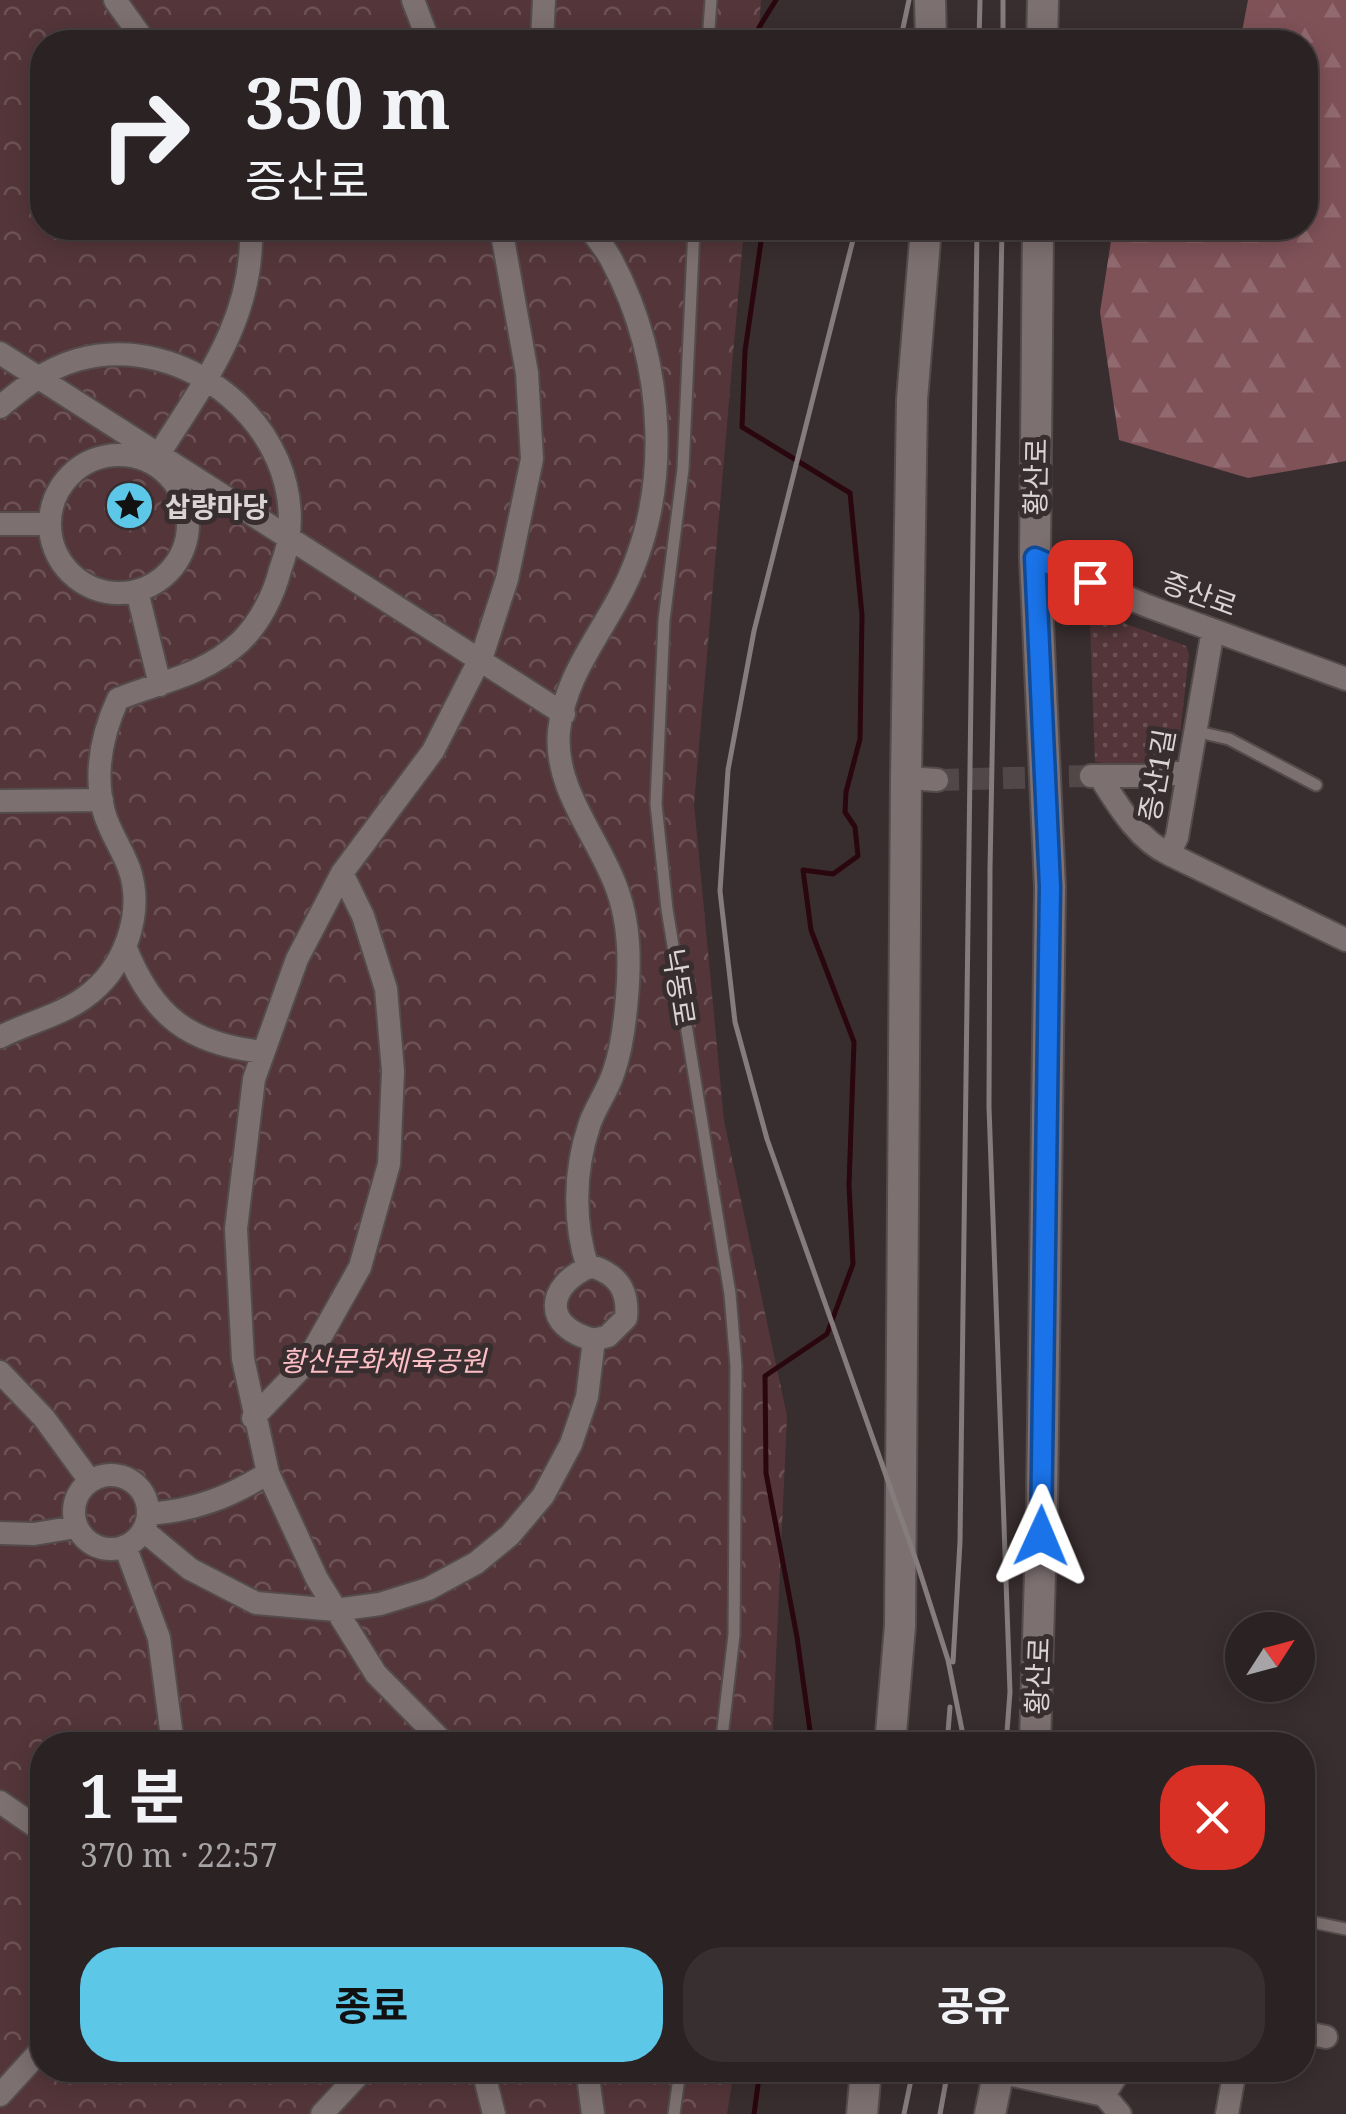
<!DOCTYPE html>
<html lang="ko">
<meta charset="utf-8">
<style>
body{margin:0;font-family:"Noto Serif","Noto Sans KR",serif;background:#372f30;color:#f1f3f6;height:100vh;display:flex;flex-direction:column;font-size:38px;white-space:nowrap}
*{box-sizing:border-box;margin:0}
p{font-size:32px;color:#a6a4a6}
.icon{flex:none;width:55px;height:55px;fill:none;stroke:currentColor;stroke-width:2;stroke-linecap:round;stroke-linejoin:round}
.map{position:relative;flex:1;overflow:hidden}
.sheet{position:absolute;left:30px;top:1732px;width:1285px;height:350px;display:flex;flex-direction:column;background:#2b2223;border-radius:40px;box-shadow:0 5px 25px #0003,0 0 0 2px #473f41}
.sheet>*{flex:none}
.guide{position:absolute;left:30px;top:30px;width:1288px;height:210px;border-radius:40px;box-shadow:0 5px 25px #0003,0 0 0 2px #473f41;background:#2b2223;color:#f1f3f6;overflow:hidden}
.needle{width:65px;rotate:54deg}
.tools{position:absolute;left:1225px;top:1612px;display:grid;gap:20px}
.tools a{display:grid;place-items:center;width:90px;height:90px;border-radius:50%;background:#2b2223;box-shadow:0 5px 25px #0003,0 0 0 2px #473f41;font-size:50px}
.pin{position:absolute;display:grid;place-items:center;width:85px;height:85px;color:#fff;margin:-42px;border-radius:20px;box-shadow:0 5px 15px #0006}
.me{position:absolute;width:110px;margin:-55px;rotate:1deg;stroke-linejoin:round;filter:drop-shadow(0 0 8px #0008)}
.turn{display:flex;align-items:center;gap:35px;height:210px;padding:0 50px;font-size:45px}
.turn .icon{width:130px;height:130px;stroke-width:2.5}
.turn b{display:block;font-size:70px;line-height:85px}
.round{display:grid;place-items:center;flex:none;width:105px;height:105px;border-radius:40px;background:#372f30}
.summary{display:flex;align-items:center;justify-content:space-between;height:170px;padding:0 50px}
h1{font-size:60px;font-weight:700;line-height:75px}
.button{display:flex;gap:20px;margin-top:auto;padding:20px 50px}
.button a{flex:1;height:115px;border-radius:40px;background:#5dc7e8;color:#111;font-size:40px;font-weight:700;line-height:115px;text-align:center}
.button a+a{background:#372f30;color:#f1f3f6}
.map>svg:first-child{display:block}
.grass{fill:url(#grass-dots)}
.forest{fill:url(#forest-firs)}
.park{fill:url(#park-crowns)}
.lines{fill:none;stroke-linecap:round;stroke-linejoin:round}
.stream{stroke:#2a060e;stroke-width:5}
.street-tunnel{stroke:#514748;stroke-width:22;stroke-dasharray:22 11;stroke-linecap:butt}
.lane-casing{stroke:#544b4c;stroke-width:15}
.street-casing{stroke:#544b4c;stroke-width:26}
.secondary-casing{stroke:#544b4c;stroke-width:34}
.lane{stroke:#7d7071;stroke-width:11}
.street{stroke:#7d7071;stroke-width:22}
.secondary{stroke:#7d7071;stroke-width:30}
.rail{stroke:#857c7d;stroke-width:5}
.route-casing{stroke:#114b97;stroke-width:25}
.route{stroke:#1a73e8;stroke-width:18}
.labels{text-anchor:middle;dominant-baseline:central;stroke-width:10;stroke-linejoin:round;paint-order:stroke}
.street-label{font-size:28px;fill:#dbd4d5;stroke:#392e2f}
.poi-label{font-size:28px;font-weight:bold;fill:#dbd4d5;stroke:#392e2f;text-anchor:start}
.park-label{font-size:28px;font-style:italic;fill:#fcbec5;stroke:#392e2f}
</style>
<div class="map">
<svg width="1346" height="2114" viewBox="0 0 1346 2114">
<defs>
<pattern id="grass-dots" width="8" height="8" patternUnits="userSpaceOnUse" patternTransform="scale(2.5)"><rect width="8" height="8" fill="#54363a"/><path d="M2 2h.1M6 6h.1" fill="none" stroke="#6c5256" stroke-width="1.8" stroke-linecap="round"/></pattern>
<pattern id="forest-firs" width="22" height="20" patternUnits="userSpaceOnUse" patternTransform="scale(2.5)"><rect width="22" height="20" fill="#7f5258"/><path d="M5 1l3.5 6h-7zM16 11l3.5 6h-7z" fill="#916a6f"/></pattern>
<pattern id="park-crowns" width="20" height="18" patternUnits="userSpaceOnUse" patternTransform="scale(2.5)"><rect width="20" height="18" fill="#54363a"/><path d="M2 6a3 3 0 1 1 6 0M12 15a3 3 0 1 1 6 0" fill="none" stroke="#6c5256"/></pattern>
</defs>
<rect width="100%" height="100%" fill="#392e2f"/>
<path class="grass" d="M 1099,614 L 1186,646 L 1189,654 L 1179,743 L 1172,754 L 1150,768 L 1095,762 L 1090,624 Z"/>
<path class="forest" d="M 1248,0 L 1346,0 L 1346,461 L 1248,478 L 1119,440 L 1100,312 L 1113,228 L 1305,228 L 1305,42 L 1240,42 Z"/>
<path class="park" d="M 0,0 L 761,0 L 758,42 L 42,42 L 42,228 L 744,228 L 694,804 L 724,1121 L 787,1416 L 772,1745 L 42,1745 L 42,2070 L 734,2070 L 727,2114 L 0,2114 Z"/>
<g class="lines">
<path class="stream" d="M 750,42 L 776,0
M 763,228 L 745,351 L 742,427 L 850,493 L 862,615 L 860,739 L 846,792 L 845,812 L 855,827 L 858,856 L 833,874 L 803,870 L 811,930 L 854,1042 L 849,1185 L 853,1264 L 827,1334 L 765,1376 L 766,1473 L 797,1637 L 812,1745
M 754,2114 L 760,2070"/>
<path class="street-tunnel" d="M 937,780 L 1087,776"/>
<defs>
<path id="lane" d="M 708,42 L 711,0
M 694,228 L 683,469 L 664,620 L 656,804 L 667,909 L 730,1294 L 736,1366 L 734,1635 L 721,1745
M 1194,731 L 1229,739 L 1316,785
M 1302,1920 L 1346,1929
M 674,2114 L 680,2070"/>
<path id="street" d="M 115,0 L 145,42
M 413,0 L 429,42
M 542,42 L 544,0
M 0,353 L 564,714
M 0,407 C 24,387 46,369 77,360 C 184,329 306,428 288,541 C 287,551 283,561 280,570 C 274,595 259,624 240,642 C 203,676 162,681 118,699 C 102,734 94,774 104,812 C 109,831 122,849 129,868 C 145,914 124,970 84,998 C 59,1016 27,1023 0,1037
M 159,454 C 205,381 254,318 251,228
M50 524a69 69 0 1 1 138 0a69 69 0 1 1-138 0Z
M 0,524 L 49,524
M 1035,558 L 1145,605 L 1346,679
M 137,591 L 160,685
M 1213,630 L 1177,837 L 1169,854 L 1346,940
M 1091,776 L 1158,776 L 1188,771
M 1100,777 C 1118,805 1138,840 1169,854
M 906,778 L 937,780
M 0,801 L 102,800
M 125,946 C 152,1016 189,1044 263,1052
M 588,1268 C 573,1223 574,1171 589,1126 C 595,1107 608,1091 614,1071 C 622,1048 625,1022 627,997 C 630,962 630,926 618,892 C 601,840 553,790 559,731 C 564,681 594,643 617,601 C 675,497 666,362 611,259 C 605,248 596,238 590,228
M 0,1372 L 44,1418 L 90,1481
M 253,1418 L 306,1363 L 360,1267 L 389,1164 L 393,1071 L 386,989 L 363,916 L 342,873
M74 1512a37 37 0 1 1 74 0a37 37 0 1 1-74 0Z
M 148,1514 C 193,1511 230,1497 268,1473
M 143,1530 L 190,1569 L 256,1603 L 336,1610 L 380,1604 L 428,1589 L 476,1563 L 510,1535 L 543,1496 L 571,1444 L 587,1397 L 594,1340 L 608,1336 L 626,1318 C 629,1289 617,1274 591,1266 C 545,1286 542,1327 594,1340
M 0,1533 L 34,1534 L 76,1527
M 125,1546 L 159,1638 L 173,1745
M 446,1745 L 376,1674 L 317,1579 L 268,1473 L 243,1359 L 236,1229 L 254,1079 L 297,959 L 342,873 L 433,751 L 483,653 L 507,579 L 532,459 L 527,373 L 501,228
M 0,1802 L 42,1831
M 1302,2032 L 1326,2037
M 483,2070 L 494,2114
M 587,2070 L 593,2114
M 999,2072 L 1104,2095 L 1120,2114
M 0,2095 L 42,2049
M 1104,2095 L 1120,2070
M 322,2114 L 363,2070
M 1227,2114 L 1235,2070"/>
<path id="secondary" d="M 930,0 L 931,42
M 1042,42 L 1043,0
M 890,1745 L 900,1626 L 906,778 L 912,400 L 926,228
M 1035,1745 L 1042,1503 L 1050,887 L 1035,558 L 1038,228
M 862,2114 L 866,2070
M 990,2114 L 999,2070"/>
</defs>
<use href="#lane" class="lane-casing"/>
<use href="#street" class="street-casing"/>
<use href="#secondary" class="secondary-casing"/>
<use href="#lane" class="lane"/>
<use href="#street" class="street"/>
<use href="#secondary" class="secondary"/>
<path class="rail" d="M 900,42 L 909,0
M 979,42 L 980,0
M 1003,42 L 1003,0
M 856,228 L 754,631 L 728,770 L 720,891 L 735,1022 L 767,1139 L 918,1566 L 948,1660 L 965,1745
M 1002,228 L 990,869 L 989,1107 L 1010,1692 L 1006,1745
M 953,1662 L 960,1542 L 977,228
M 947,1745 L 950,1707
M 904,2114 L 913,2070
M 940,2114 L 948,2070"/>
</g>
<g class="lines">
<defs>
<path id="route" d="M 1041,1536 L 1050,887 L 1035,558 L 1090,582"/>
</defs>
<use href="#route" class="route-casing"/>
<use href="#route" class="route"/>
</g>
<defs>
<symbol id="sight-disc" viewBox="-11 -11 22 22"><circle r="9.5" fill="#5dc7e8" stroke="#392e2f"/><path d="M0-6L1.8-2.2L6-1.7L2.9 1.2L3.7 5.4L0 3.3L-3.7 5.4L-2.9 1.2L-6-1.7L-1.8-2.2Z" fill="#111"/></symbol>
</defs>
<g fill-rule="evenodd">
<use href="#sight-disc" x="102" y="478" width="55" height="55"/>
</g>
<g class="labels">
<g class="street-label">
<text transform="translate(1035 477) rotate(-89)">황산로</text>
<text transform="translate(1200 593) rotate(20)">증산로</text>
<text transform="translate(1156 775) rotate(-80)">증산1길</text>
<text transform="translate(680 987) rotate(81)">낙동로</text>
<text transform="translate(1037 1676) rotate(-88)">황산로</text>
</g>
<g class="poi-label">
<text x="165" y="506">삽량마당</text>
</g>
<g class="park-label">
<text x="383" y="1360">황산문화체육공원</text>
</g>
</g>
</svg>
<div class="tools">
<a><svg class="needle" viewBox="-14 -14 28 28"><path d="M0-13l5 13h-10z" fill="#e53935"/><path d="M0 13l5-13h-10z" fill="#a6a4a6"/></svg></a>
</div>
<div class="pin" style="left:1090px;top:582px;background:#d93025"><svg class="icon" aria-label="arrive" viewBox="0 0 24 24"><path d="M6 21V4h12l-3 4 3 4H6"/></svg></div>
<svg class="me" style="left:1041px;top:1536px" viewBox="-20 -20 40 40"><path d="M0-17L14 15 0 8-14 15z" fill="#1a73e8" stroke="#fff" stroke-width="4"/></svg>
<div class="guide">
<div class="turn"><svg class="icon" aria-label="right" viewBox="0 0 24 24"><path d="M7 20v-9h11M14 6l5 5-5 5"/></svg><div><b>350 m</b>증산로</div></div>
</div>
<section class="sheet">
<div class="summary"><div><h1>1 분</h1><p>370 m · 22:57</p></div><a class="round" style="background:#d93025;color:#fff"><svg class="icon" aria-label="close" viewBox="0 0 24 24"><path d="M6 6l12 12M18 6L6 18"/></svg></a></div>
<div class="button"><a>종료</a><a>공유</a></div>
</section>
</div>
